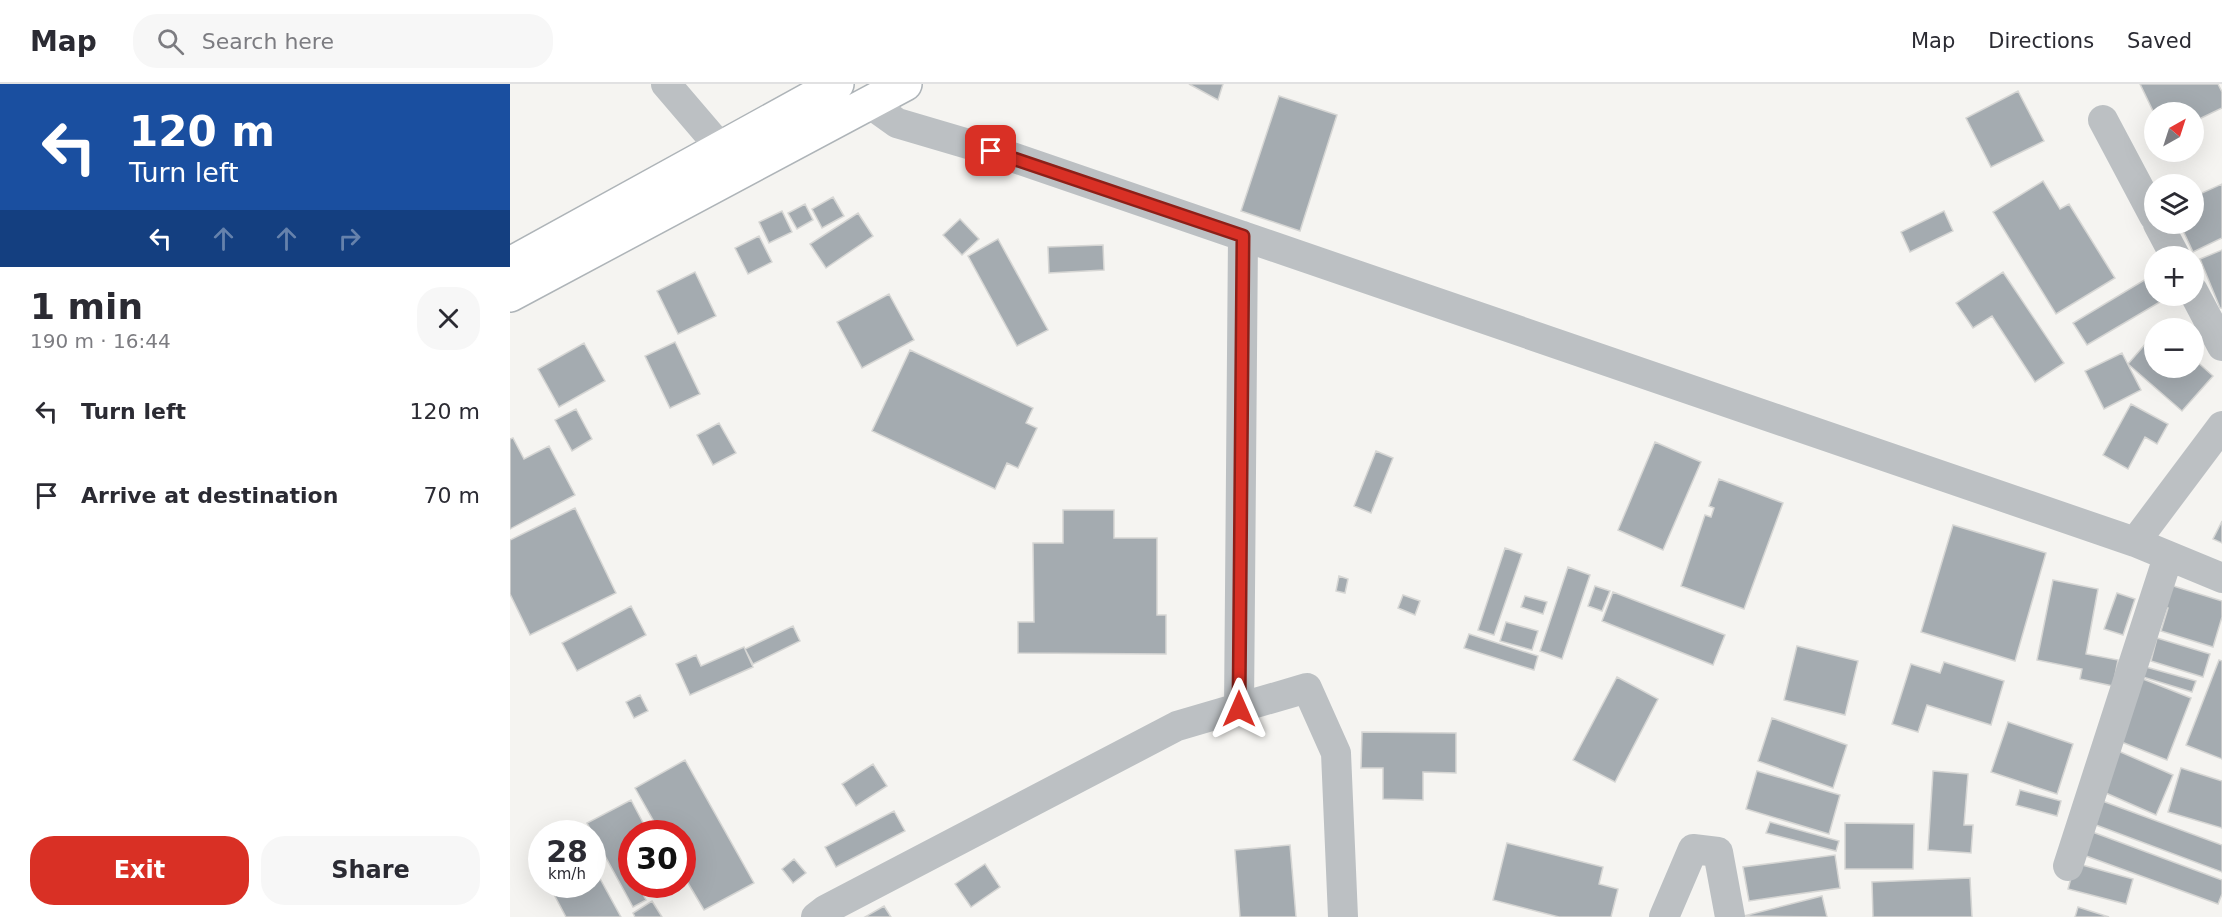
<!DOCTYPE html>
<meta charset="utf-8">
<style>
body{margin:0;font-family:"DejaVu Sans",sans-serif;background:#f7f7f7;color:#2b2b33;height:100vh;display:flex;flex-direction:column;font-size:22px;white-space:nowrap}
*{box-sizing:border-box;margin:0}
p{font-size:20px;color:#7c7c81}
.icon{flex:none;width:33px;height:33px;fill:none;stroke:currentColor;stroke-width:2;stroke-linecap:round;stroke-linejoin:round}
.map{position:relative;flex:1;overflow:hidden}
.drawer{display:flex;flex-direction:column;background:#fff;width:510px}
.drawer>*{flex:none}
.top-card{background:#1a4fa0;color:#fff;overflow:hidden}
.needle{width:39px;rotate:39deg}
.buttons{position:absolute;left:1634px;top:18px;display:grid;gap:12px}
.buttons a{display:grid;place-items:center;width:60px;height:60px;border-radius:50%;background:#fff;box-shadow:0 6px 24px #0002;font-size:30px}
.speed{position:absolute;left:18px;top:736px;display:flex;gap:12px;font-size:30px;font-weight:700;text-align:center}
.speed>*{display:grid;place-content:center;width:78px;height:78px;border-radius:50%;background:#fff;box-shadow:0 6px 24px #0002;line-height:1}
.speed small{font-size:15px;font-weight:400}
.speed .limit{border:9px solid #d22;background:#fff;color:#111}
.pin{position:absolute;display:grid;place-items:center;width:51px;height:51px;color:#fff;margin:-26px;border-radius:12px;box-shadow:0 3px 9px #0006}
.me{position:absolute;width:66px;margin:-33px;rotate:0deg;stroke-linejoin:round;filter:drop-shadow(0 0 4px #0008)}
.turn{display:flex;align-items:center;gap:21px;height:126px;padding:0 30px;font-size:27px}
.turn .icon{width:78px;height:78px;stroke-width:2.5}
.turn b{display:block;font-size:42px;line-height:51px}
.lanes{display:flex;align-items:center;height:57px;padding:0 30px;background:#0003;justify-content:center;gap:30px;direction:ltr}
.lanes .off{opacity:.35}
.round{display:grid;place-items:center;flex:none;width:63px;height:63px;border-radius:24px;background:#f7f7f7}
.summary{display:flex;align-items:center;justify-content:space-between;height:102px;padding:0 30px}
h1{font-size:36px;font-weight:700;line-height:45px}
.button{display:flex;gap:12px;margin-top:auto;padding:12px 30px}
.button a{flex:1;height:69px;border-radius:24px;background:#d93025;color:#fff;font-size:24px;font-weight:700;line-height:69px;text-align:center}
.button a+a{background:#f7f7f7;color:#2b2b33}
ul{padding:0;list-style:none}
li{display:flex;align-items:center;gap:18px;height:84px;padding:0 30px}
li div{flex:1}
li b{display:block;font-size:22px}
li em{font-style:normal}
header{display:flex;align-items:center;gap:36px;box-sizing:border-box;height:84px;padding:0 30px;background:#fff;border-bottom:2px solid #e1e1e2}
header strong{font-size:28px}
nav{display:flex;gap:33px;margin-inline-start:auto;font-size:21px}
.search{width:420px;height:54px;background:#f7f7f7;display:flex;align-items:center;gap:15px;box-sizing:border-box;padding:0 21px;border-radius:24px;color:#7c7c81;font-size:22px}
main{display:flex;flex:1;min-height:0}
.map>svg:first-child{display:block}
.building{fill:#a4abb0;stroke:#d6d6d4;stroke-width:1.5}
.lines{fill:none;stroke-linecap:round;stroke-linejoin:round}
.secondary-casing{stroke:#aeb4b8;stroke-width:36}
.street{stroke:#bcc0c3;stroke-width:30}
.secondary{stroke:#fff;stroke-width:33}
.route-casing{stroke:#8d1f18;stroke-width:15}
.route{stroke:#d93025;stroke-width:10}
</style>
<header>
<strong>Map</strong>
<div class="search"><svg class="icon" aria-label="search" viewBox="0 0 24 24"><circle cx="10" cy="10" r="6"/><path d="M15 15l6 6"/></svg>Search here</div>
<nav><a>Map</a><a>Directions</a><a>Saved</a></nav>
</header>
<main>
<section class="drawer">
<div class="top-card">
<div class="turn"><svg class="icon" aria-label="left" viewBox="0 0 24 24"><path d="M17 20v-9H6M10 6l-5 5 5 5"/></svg><div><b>120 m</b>Turn left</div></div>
<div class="lanes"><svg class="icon" aria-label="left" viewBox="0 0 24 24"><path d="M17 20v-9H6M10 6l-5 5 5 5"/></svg><svg class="icon off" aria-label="ahead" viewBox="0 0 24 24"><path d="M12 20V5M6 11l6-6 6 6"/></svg><svg class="icon off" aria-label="ahead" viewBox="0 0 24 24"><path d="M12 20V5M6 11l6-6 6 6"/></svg><svg class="icon off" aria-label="right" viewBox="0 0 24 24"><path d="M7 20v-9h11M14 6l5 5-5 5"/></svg></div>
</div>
<div class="summary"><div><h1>1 min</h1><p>190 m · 16:44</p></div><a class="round"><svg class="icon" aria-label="close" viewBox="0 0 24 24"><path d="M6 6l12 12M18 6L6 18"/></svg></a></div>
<ul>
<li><svg class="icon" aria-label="left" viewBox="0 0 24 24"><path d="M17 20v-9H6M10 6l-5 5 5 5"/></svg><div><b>Turn left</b></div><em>120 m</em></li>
<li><svg class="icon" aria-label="arrive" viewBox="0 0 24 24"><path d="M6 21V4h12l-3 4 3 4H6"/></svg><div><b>Arrive at destination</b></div><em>70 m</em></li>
</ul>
<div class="button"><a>Exit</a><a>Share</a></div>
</section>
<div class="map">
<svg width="1712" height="833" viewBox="0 0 1712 833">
<rect width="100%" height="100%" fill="#f5f4f1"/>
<path class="building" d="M 679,0 L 713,0 L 708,16 Z
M 1630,0 L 1708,0 L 1712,8 L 1712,24 L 1683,38 L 1683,28 L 1644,29 Z
M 1508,7 L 1534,57 L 1481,83 L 1456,34 Z
M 769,12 L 827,31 L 790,147 L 731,127 Z
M 1533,97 L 1550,125 L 1559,120 L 1605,194 L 1546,230 L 1483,128 Z
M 1712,100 L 1712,154 L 1683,168 L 1670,140 L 1683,140 L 1683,113 Z
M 323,113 L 334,132 L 312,144 L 302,125 Z
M 295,120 L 303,136 L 287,145 L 278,129 Z
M 272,127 L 282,148 L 259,159 L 249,138 Z
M 1434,127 L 1443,147 L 1400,168 L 1391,148 Z
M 348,129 L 363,152 L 316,184 L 300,160 Z
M 450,135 L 469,155 L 452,171 L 433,151 Z
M 249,152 L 262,178 L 238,190 L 225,164 Z
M 488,155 L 538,246 L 507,262 L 458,172 Z
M 593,161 L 594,186 L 539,189 L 538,163 Z
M 1712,166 L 1712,224 L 1710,224 L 1690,175 Z
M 185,188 L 206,232 L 168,250 L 147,207 Z
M 1493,188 L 1554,279 L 1525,298 L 1482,232 L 1463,244 L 1446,219 Z
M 1636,195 L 1650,218 L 1577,261 L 1563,239 Z
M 379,210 L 404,256 L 352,284 L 327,238 Z
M 1644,250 L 1644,284 L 1683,284 L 1684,275 L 1703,292 L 1672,327 L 1618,280 Z
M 165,258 L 190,310 L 160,324 L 135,272 Z
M 74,259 L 95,297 L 49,323 L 28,285 Z
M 400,266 L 523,324 L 516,339 L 527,344 L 508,384 L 497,379 L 485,405 L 362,347 Z
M 1612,269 L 1631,306 L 1594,325 L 1575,287 Z
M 1621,320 L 1658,340 L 1647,360 L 1635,353 L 1618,385 L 1593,371 Z
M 66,325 L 82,355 L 62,367 L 45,336 Z
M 209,339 L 226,369 L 203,381 L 187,351 Z
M 3,354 L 14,375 L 39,362 L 65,411 L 0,445 L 0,355 Z
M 1145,358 L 1191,378 L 1153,466 L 1108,446 Z
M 866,367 L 883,374 L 861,429 L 844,422 Z
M 1209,395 L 1273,419 L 1234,525 L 1171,502 L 1195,431 L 1201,433 L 1204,424 L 1199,422 Z
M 65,424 L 106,509 L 20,551 L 0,510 L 0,456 Z
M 553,426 L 604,426 L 604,454 L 647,454 L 647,531 L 656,531 L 656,570 L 508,569 L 508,538 L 524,538 L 523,459 L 553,459 Z
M 1712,437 L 1712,459 L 1703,455 Z
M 1443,441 L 1536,469 L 1505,577 L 1411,548 Z
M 995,464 L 1012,470 L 984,551 L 968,546 Z
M 1058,483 L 1080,491 L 1052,575 L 1030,567 Z
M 829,492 L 838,495 L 835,509 L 826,507 Z
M 1543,496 L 1588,505 L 1576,570 L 1608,576 L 1603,602 L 1570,595 L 1572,585 L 1527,576 Z
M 1657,500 L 1712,517 L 1712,533 L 1703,563 L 1651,547 L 1658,524 L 1650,522 Z
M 1085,502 L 1100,507 L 1092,527 L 1078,522 Z
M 1103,508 L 1215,551 L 1203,581 L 1092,537 Z
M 1607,509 L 1625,515 L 1613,551 L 1594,545 Z
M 893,511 L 910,517 L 905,531 L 888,524 Z
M 1015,512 L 1037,518 L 1033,530 L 1011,523 Z
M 121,522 L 136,551 L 67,587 L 52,559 Z
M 996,538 L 1028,547 L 1022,566 L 990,557 Z
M 283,542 L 290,557 L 243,580 L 235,565 Z
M 959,550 L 1028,572 L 1024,586 L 954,564 Z
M 1647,554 L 1700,570 L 1693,593 L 1641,577 Z
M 1287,562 L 1348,577 L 1335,631 L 1274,616 Z
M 234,563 L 243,583 L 180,611 L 166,580 L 186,571 L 191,582 Z
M 1709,576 L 1712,577 L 1712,675 L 1676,661 Z
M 1434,578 L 1494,597 L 1481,641 L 1417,621 L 1408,648 L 1382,640 L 1401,580 L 1430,589 Z
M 1636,583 L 1686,597 L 1682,608 L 1633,593 Z
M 1107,593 L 1148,615 L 1105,698 L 1063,676 Z
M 1628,593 L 1681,614 L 1657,676 L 1604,655 Z
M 130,611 L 138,627 L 124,634 L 116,618 Z
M 1262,634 L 1337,661 L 1323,704 L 1248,677 Z
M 1498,638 L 1563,660 L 1547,710 L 1481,688 Z
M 852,648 L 946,649 L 946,689 L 913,688 L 913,716 L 873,715 L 873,684 L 851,684 Z
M 1606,666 L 1663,691 L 1646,731 L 1589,706 Z
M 175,676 L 244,799 L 194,826 L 172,789 L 172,750 L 151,750 L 125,704 Z
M 363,680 L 377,702 L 346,722 L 332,700 Z
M 1671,684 L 1712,697 L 1712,744 L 1658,728 Z
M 1247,687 L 1330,711 L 1319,750 L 1236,725 Z
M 1423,687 L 1458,690 L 1454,741 L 1463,741 L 1461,769 L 1418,766 Z
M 1510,706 L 1551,717 L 1547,732 L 1506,721 Z
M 1587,715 L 1712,761 L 1712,788 L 1578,738 Z
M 121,716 L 139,750 L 122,750 L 122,770 L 114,775 L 122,788 L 122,801 L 128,801 L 136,816 L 123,823 L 77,739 Z
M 384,727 L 395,747 L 326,783 L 315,763 Z
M 1260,738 L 1329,757 L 1326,767 L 1256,749 Z
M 1335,739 L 1404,740 L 1403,785 L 1335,785 Z
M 1577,746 L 1712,796 L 1712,810 L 1708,820 L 1568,769 Z
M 997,759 L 1093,783 L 1089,800 L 1108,805 L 1101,833 L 1049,833 L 983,816 Z
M 780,761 L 786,833 L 730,833 L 725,766 Z
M 1325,771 L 1330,804 L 1239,817 L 1233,783 Z
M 284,775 L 296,789 L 283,799 L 272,785 Z
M 1565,779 L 1623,795 L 1616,820 L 1558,805 Z
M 82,780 L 111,833 L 56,833 L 39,801 L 82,801 Z
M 475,780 L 490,803 L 461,823 L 445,800 Z
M 1460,794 L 1462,833 L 1363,833 L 1362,798 Z
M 1312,812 L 1317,833 L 1234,832 Z
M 142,817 L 152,833 L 125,833 L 123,829 Z
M 374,822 L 381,833 L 355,833 Z
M 1568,823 L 1599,833 L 1565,833 Z"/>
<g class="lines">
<defs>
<path id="secondary" d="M 0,180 L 327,0
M 0,211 L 395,0"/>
</defs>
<use href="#secondary" class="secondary-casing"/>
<path class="street" d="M 156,0 L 227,83
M 359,19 L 387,39 L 499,72 L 1625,458 L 1712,494
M 1593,36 L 1644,132
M 1648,140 L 1665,172
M 1683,207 L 1712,262
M 1625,458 L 1712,342
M 729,625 L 733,152
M 1558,782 L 1658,473
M 306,833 L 315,826 L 667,642 L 797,604 L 826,669 L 833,833
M 1154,833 L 1183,765 L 1208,768 L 1220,833"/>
<use href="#secondary" class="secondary"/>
</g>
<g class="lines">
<defs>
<path id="route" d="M 481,67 L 733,152 L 729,625"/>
</defs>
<use href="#route" class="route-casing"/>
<use href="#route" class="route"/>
</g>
</svg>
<div class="buttons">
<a><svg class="needle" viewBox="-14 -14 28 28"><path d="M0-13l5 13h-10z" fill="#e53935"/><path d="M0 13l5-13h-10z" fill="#7c7c81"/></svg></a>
<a><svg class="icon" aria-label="layers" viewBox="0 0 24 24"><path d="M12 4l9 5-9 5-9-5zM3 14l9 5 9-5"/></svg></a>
<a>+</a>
<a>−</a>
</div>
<div class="speed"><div>28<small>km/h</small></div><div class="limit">30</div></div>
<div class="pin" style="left:481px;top:67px;background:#d93025"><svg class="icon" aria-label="arrive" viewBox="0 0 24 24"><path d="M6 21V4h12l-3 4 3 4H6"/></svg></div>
<svg class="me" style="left:729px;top:625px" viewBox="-20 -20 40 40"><path d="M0-17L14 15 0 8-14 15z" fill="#d93025" stroke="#fff" stroke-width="4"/></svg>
</div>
</main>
